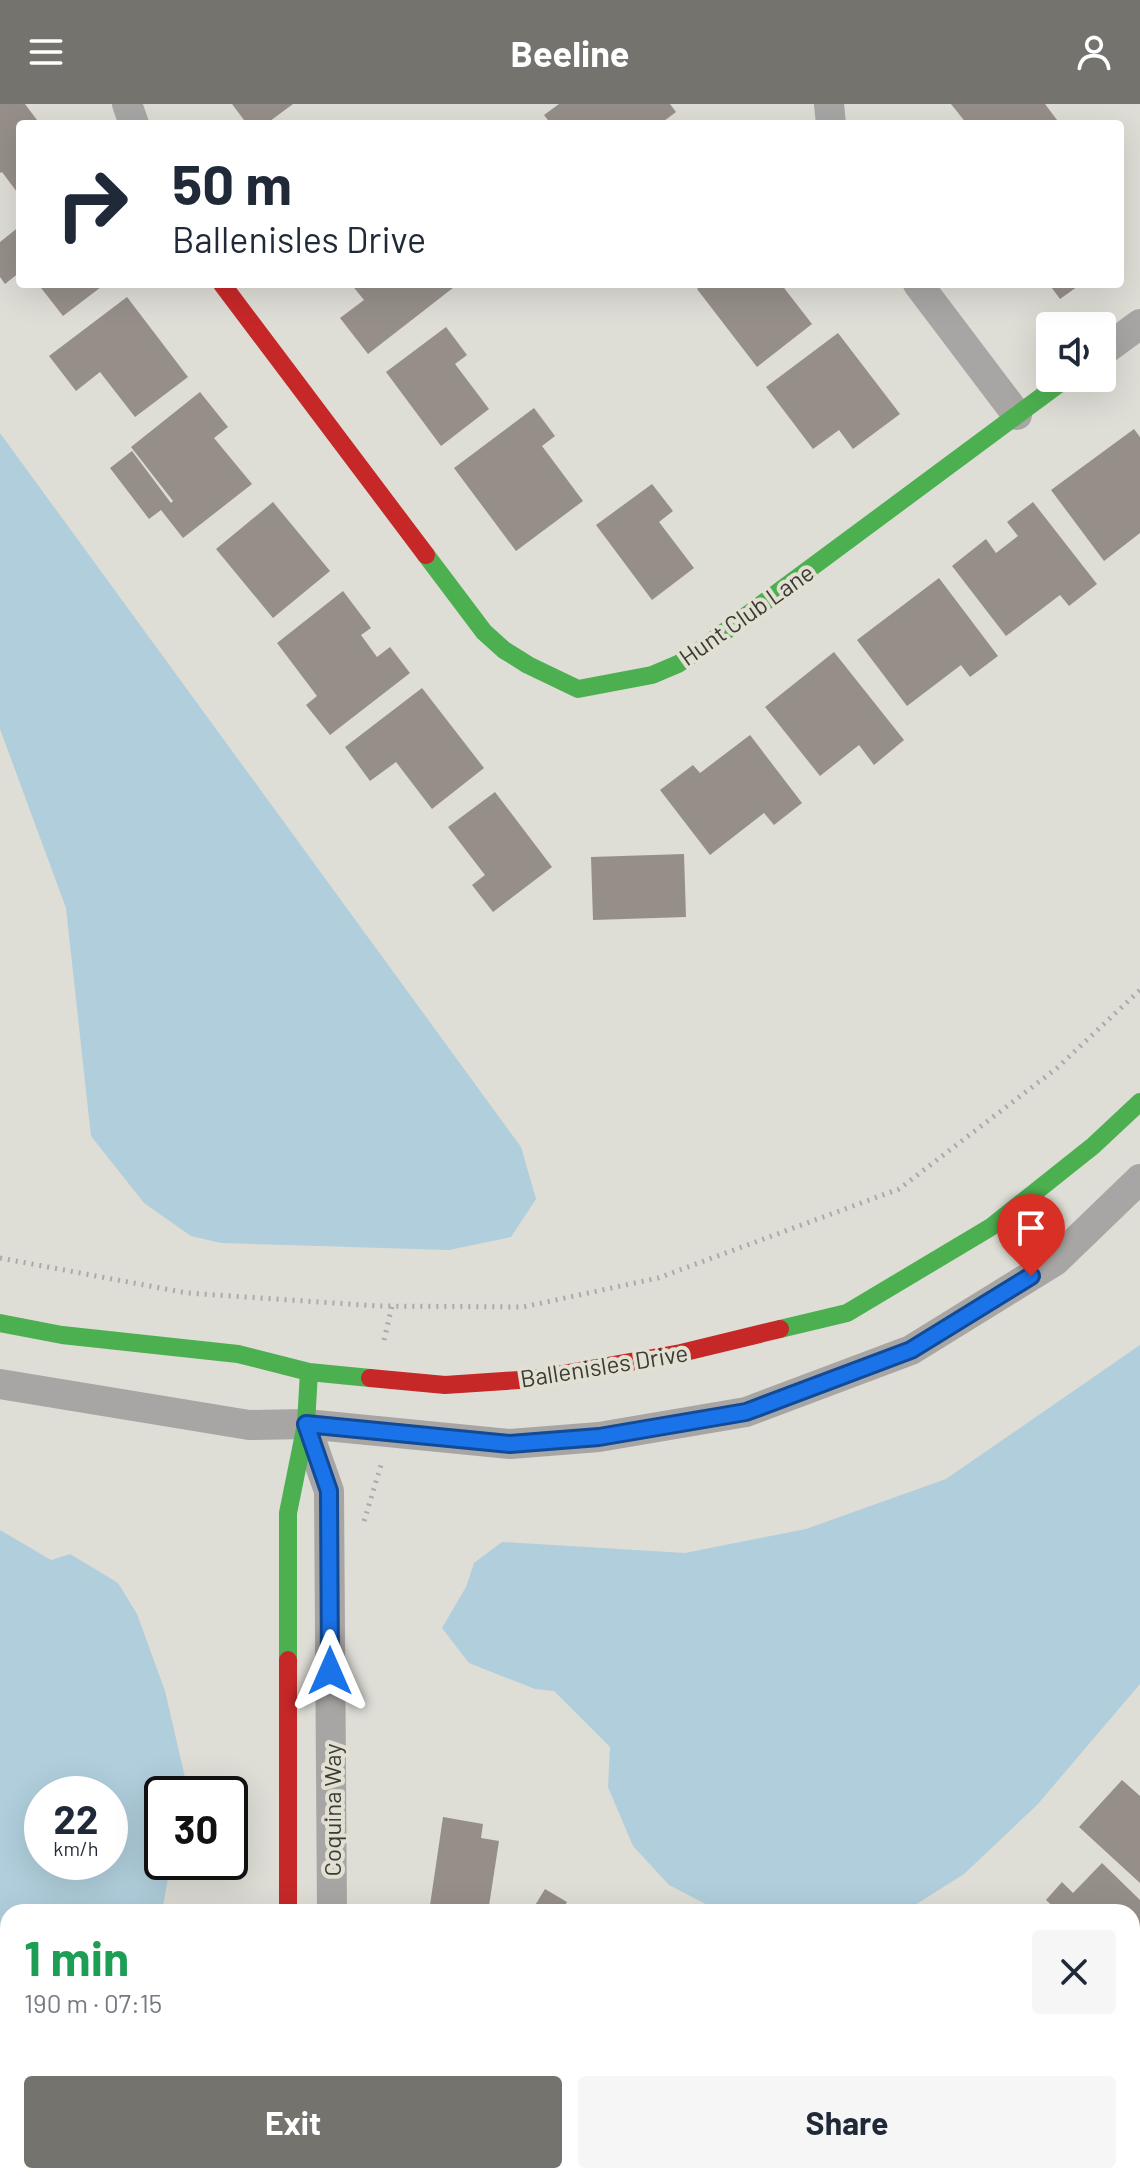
<!DOCTYPE html>
<meta charset="utf-8">
<style>
body{margin:0;font-family:Barlow,sans-serif;background:#f6f6f7;color:#1f2937;height:100vh;display:flex;flex-direction:column;font-size:30px;white-space:nowrap}
*{box-sizing:border-box;margin:0}
p{font-size:26px;color:#747a83}
.icon{flex:none;width:44px;height:44px;fill:none;stroke:currentColor;stroke-width:2;stroke-linecap:round;stroke-linejoin:round}
.map{position:relative;flex:1;overflow:hidden}
.sheet{position:absolute;left:0px;top:1800px;width:1140px;height:280px;display:flex;flex-direction:column;background:#fff;border-radius:24px 24px 0 0;box-shadow:0 8px 32px #0002}
.sheet>*{flex:none}
.hud{position:absolute;left:16px;top:16px;width:1108px;height:168px;border-radius:8px;box-shadow:0 8px 32px #0002;background:#fff;color:#1f2937;overflow:hidden}
.buttons{position:absolute;left:1036px;top:208px;display:grid;gap:16px}
.buttons a{display:grid;place-items:center;width:80px;height:80px;border-radius:8px;background:#fff;box-shadow:0 8px 32px #0002;font-size:40px}
.speed{position:absolute;left:24px;top:1672px;display:flex;gap:16px;font-size:40px;font-weight:700;text-align:center}
.speed>*{display:grid;place-content:center;width:104px;height:104px;border-radius:50%;background:#fff;box-shadow:0 8px 32px #0002;line-height:1}
.speed small{font-size:20px;font-weight:400}
.speed .limit{border:4px solid #111;border-radius:12px;background:#fff;color:#111}
.pin{position:absolute;display:grid;place-items:center;width:68px;height:68px;color:#fff;margin:-82px -34px;border-radius:50% 50% 50% 0;rotate:-45deg;box-shadow:0 0 8px #0007}
.pin .icon{rotate:45deg}
.me{position:absolute;width:88px;margin:-44px;rotate:0deg;stroke-linejoin:round;filter:drop-shadow(0 0 6px #0008)}
.turn{display:flex;align-items:center;gap:28px;height:168px;padding:0 24px;font-size:36px}
.turn .icon{width:104px;height:104px;stroke-width:2.5}
.turn b{display:block;font-size:56px;line-height:68px}
.round{display:grid;place-items:center;flex:none;width:84px;height:84px;border-radius:8px;background:#f6f6f7}
.headline{display:flex;align-items:center;justify-content:space-between;height:136px;padding:0 24px}
h1{font-size:48px;font-weight:700;line-height:60px;color:#1e9e55}
.cta{display:flex;gap:16px;margin-top:auto;padding:16px 24px}
.cta a{flex:1;height:92px;border-radius:8px;background:#74736d;color:#fff;font-size:32px;font-weight:700;line-height:92px;text-align:center}
.cta a+a{background:#f6f6f7;color:#1f2937}
header{display:flex;justify-content:space-between;align-items:center;height:104px;padding:0 24px;background:#74736d;color:#fff;font-size:36px;font-weight:700}
.map>svg:first-child{display:block}
.water{fill:#b0cedc;fill-rule:evenodd}
.building{fill:#968f89}
.lines{fill:none;stroke-linecap:round;stroke-linejoin:round}
.path{stroke:#abaaa8;stroke-width:5;stroke-dasharray:2 6;stroke-linecap:butt}
.street{stroke:#a8a6a5;stroke-width:30}
.fast{stroke:#4caf50;stroke-width:18}
.jam{stroke:#c62828;stroke-width:18}
.route-casing{stroke:#114b97;stroke-width:20}
.route{stroke:#1a73e8;stroke-width:14}
.labels{text-anchor:middle;dominant-baseline:central;stroke-width:8;stroke-linejoin:round;paint-order:stroke}
.street-label{font-size:24px;fill:#3b3a35;stroke:#e2dfd3}
</style>
<header><svg class="icon" aria-label="menu" viewBox="0 0 24 24"><path d="M4 6h16M4 12h16M4 18h16"/></svg>Beeline<svg class="icon" aria-label="person" viewBox="0 0 24 24"><circle cx="12" cy="8" r="4"/><path d="M4 21q1-7 8-7t8 7"/></svg></header>
<div class="map">
<svg width="1140" height="2080" viewBox="0 0 1140 2080">
<rect width="100%" height="100%" fill="#deddd6"/>
<path class="water" d="M 0,329 L 521,1043 L 536,1095 L 511,1133 L 449,1146 L 221,1139 L 191,1132 L 144,1099 L 91,1032 L 66,804 L 0,625 Z
M 1140,1241 L 1140,1580 L 1037,1701 L 964,1770 L 904,1808 L 721,1808 L 669,1781 L 633,1742 L 608,1683 L 610,1643 L 554,1587 L 535,1585 L 469,1559 L 442,1524 L 466,1483 L 474,1459 L 502,1438 L 685,1449 L 806,1425 L 946,1375 Z
M 0,1426 L 51,1456 L 70,1450 L 118,1479 L 137,1510 L 165,1587 L 187,1682 L 186,1690 L 162,1690 L 162,1758 L 171,1758 L 162,1808 L 8,1808 L 8,2072 L 125,2072 L 125,2080 L 0,2080 ZM 110,1690 L 110,1758 L 42,1758 L 42,1690 Z"/>
<path class="building" d="M 0,0 L 25,0 L 40,20 L 20,20 L 20,92 L 2,68 L 0,69 Z
M 232,0 L 293,0 L 266,20 L 247,20 Z
M 559,0 L 670,0 L 676,8 L 660,20 L 551,20 L 544,11 Z
M 951,0 L 1045,0 L 1060,20 L 967,20 Z
M 20,122 L 20,168 L 5,180 L 0,173 L 0,138 Z
M 38,180 L 105,180 L 63,212 Z
M 351,180 L 458,180 L 368,250 L 340,214 L 364,196 Z
M 703,180 L 781,180 L 812,220 L 757,263 L 697,185 Z
M 1049,180 L 1081,180 L 1060,195 Z
M 127,193 L 188,273 L 135,313 L 100,268 L 76,287 L 49,252 Z
M 446,223 L 467,251 L 455,260 L 489,305 L 441,342 L 386,268 Z
M 838,229 L 900,310 L 853,345 L 839,326 L 813,345 L 766,283 Z
M 200,288 L 228,323 L 214,334 L 252,380 L 183,434 L 161,406 L 149,415 L 110,364 L 132,347 L 171,399 L 173,397 L 131,343 Z
M 534,304 L 555,332 L 542,342 L 583,397 L 516,447 L 454,364 Z
M 1134,325 L 1140,333 L 1140,429 L 1104,457 L 1051,386 Z
M 652,380 L 673,407 L 659,418 L 694,464 L 652,496 L 596,421 Z
M 273,398 L 330,467 L 273,514 L 216,445 Z
M 1033,398 L 1097,480 L 1069,502 L 1060,491 L 1006,532 L 952,462 L 986,435 L 996,449 L 1018,432 L 1007,418 Z
M 939,474 L 998,552 L 970,573 L 961,561 L 907,602 L 857,536 Z
M 343,487 L 371,524 L 361,531 L 377,553 L 390,543 L 410,569 L 330,631 L 306,601 L 317,592 L 277,539 Z
M 834,548 L 904,636 L 874,661 L 859,641 L 820,672 L 765,603 Z
M 422,584 L 484,664 L 432,705 L 396,658 L 370,677 L 345,643 Z
M 750,631 L 802,699 L 774,721 L 764,709 L 710,751 L 660,686 L 693,661 L 700,669 Z
M 495,688 L 552,763 L 493,808 L 472,781 L 485,771 L 448,723 Z
M 684,750 L 686,813 L 593,816 L 591,753 Z
M 1122,1676 L 1140,1692 L 1140,1779 L 1079,1723 Z
M 443,1713 L 483,1720 L 481,1734 L 499,1737 L 488,1808 L 429,1808 Z
M 1102,1759 L 1140,1796 L 1140,1868 L 1132,1877 L 1132,1808 L 1059,1808 L 1046,1796 L 1062,1778 L 1073,1789 Z
M 545,1785 L 567,1798 L 561,1808 L 531,1808 Z
M 1140,2049 L 1140,2080 L 1101,2080 L 1111,2072 L 1132,2072 L 1132,2056 Z
M 400,2072 L 530,2072 L 527,2080 L 400,2080 L 397,2079 Z"/>
<g class="lines">
<path class="path" d="M 0,1154 L 187,1189 L 378,1202 L 523,1203 L 658,1174 L 899,1085 L 1057,964 L 1140,886
M 384,1236 L 392,1202
M 364,1417 L 382,1358
M 335,2080 L 336,2072"/>
<path class="street" d="M 127,0 L 134,20
M 829,0 L 831,20
M 918,180 L 1017,311
M 1102,248 L 1140,220
M 0,1280 L 249,1321 L 306,1320 L 510,1340 L 599,1333 L 746,1308 L 911,1246 L 1055,1157 L 1140,1075
M 306,1322 L 329,1387 L 332,1808
M 1132,1961 L 1140,1951
M 597,2072 L 603,2080
M 259,2080 L 261,2072
M 298,2080 L 299,2072
M 624,2080 C 656,2067 686,2075 720,2080
M 938,2080 L 963,2072"/>
<path class="fast" d="M 426,451 L 484,528 L 504,546 L 528,561 L 578,585 L 652,571 L 678,560 L 700,546 L 1067,274
M 0,1219 L 62,1231 L 238,1250 L 309,1268 L 370,1274
M 780,1225 L 847,1209 L 991,1123 L 1093,1042 L 1140,998
M 288,1556 L 288,1409 L 306,1320 L 309,1268"/>
<path class="jam" d="M 222,180 L 426,451
M 370,1274 L 445,1281 L 534,1275 L 681,1249 L 780,1225
M 288,1556 L 288,1808"/>
</g>
<g class="lines">
<defs>
<path id="route" d="M 330,1567 L 329,1387 L 306,1320 L 510,1340 L 599,1333 L 746,1308 L 911,1246 L 1031,1172"/>
</defs>
<use href="#route" class="route-casing"/>
<use href="#route" class="route"/>
</g>
<g class="labels">
<g class="street-label">
<text transform="translate(746 510) rotate(-35)">Hunt Club Lane</text>
<text transform="translate(604 1261) rotate(-9)">Ballenisles Drive</text>
<text transform="translate(331 1706) rotate(-90)">Coquina Way</text>
</g>
</g>
</svg>
<div class="buttons">
<a><svg class="icon" aria-label="sound" viewBox="0 0 24 24"><path d="M4 9h4l5-4v14l-5-4H4zM17 9q2 3 0 6"/></svg></a>
</div>
<div class="speed"><div>22<small>km/h</small></div><div class="limit">30</div></div>
<div class="pin" style="left:1031px;top:1172px;background:#d93025"><svg class="icon" aria-label="arrive" viewBox="0 0 24 24"><path d="M6 21V4h12l-3 4 3 4H6"/></svg></div>
<svg class="me" style="left:330px;top:1567px" viewBox="-20 -20 40 40"><path d="M0-17L14 15 0 8-14 15z" fill="#1a73e8" stroke="#fff" stroke-width="4"/></svg>
<div class="hud">
<div class="turn"><svg class="icon" aria-label="right" viewBox="0 0 24 24"><path d="M7 20v-9h11M14 6l5 5-5 5"/></svg><div><b>50 m</b>Ballenisles Drive</div></div>
</div>
<section class="sheet">
<div class="headline"><div><h1>1 min</h1><p>190 m · 07:15</p></div><a class="round"><svg class="icon" aria-label="close" viewBox="0 0 24 24"><path d="M6 6l12 12M18 6L6 18"/></svg></a></div>
<div class="cta"><a>Exit</a><a>Share</a></div>
</section>
</div>
